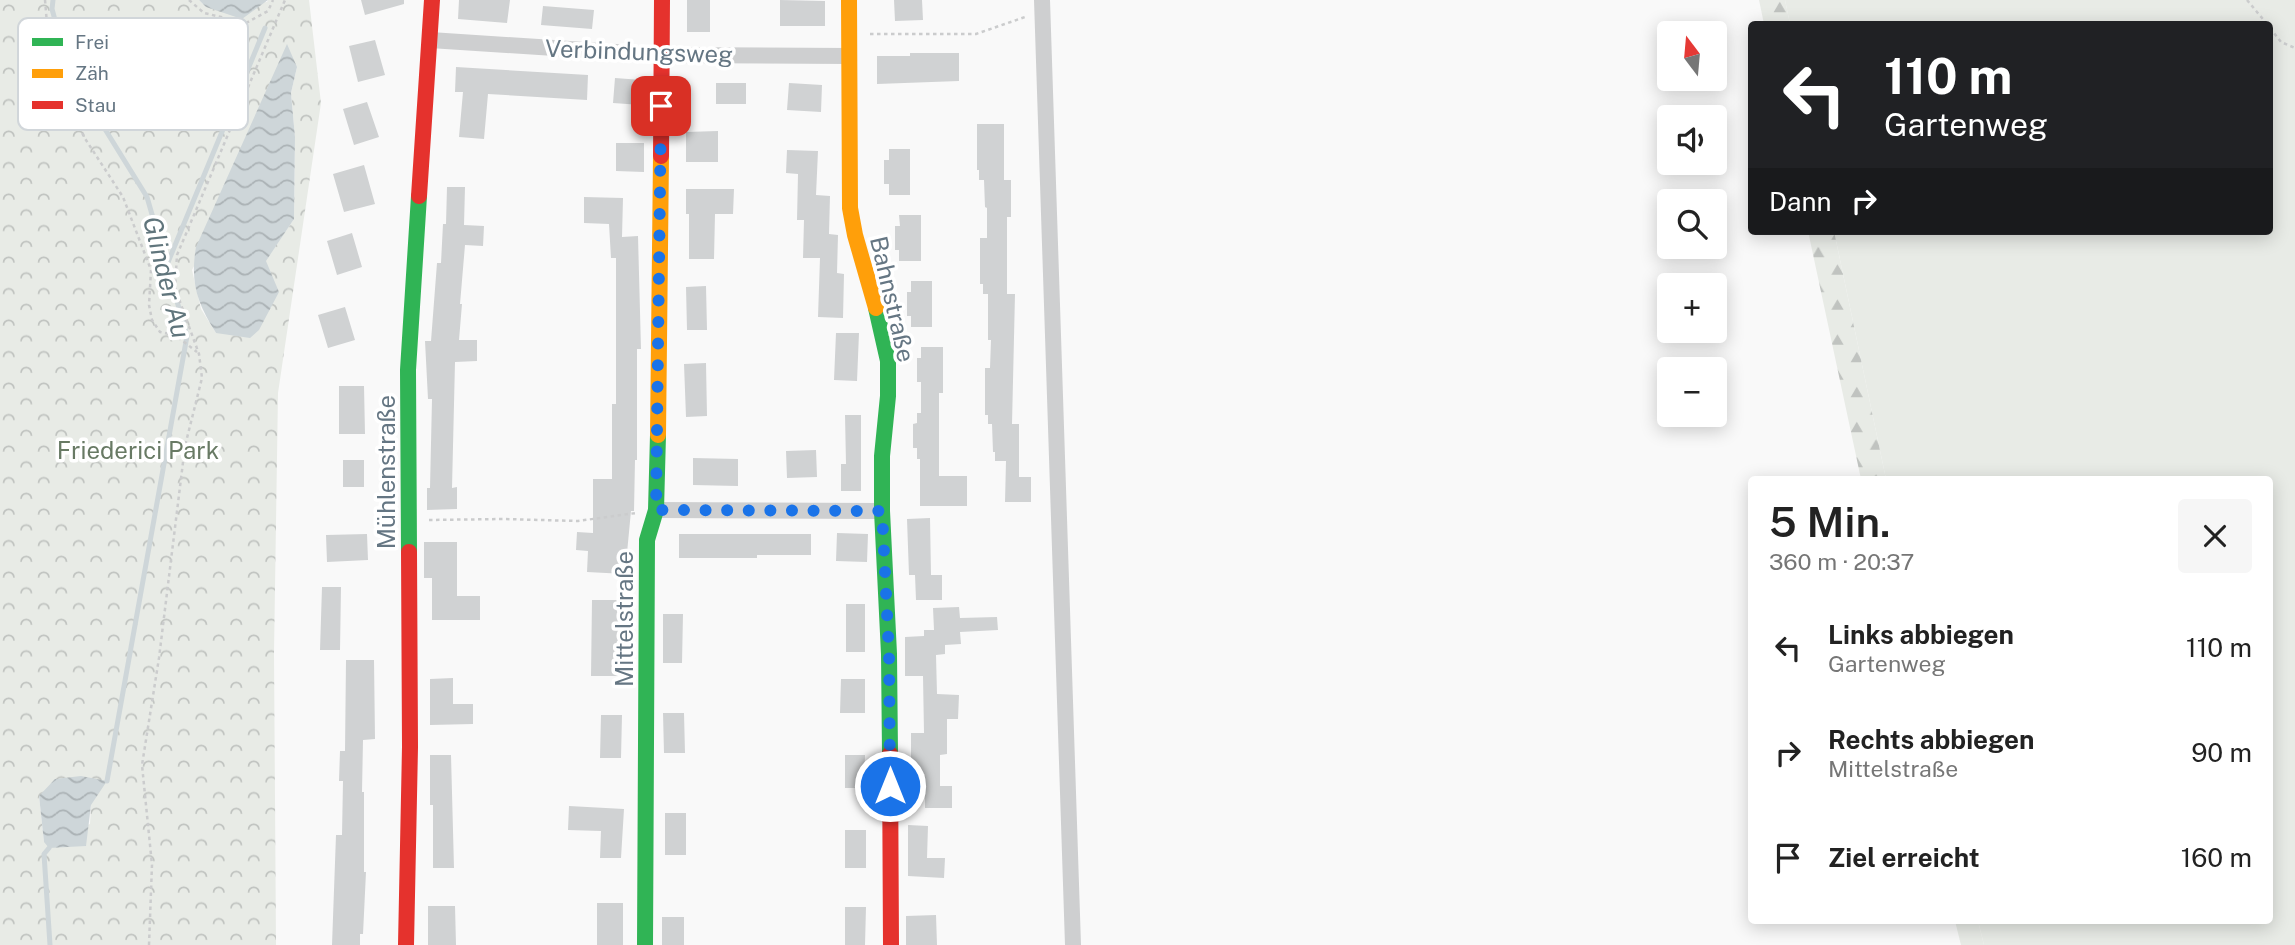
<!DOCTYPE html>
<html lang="de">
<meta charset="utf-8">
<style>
body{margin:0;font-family:"Public Sans",sans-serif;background:#f6f6f6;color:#222;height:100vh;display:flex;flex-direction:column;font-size:26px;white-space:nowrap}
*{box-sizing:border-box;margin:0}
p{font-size:23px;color:#767676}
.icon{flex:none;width:38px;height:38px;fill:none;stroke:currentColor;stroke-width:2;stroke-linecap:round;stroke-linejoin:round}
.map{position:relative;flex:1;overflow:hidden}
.drawer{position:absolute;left:1748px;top:476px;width:525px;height:448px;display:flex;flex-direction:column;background:#fff;border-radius:7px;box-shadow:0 4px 18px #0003}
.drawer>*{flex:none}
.top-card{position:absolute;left:1748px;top:21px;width:525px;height:214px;border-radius:7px;box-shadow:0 4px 18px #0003;background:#202124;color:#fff;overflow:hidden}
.needle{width:46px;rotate:344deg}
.buttons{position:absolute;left:1657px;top:21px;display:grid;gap:14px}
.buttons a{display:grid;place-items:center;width:70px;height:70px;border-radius:7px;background:#fff;box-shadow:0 4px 18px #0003;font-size:35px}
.pin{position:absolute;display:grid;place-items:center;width:60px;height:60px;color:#fff;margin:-30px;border-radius:14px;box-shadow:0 4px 10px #0006}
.me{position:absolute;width:77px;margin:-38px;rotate:0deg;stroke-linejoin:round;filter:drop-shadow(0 0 5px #0008)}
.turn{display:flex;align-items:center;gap:24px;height:147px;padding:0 21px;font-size:32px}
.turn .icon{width:91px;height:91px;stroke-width:2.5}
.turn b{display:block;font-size:49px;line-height:60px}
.then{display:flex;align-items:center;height:66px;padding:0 21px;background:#0003;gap:14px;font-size:26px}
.round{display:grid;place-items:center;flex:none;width:74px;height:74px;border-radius:7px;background:#f6f6f6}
.overview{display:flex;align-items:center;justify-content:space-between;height:119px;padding:0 21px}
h1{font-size:42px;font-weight:600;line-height:52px}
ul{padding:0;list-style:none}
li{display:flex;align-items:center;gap:21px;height:105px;padding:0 21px}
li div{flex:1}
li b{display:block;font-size:26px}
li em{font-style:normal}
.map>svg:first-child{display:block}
.grass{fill:#e8ebe6}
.forest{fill:url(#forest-firs)}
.park{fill:url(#park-crowns);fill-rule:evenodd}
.water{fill:url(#water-waves)}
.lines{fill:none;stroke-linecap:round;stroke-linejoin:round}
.stream{stroke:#ced6d9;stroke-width:5}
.building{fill:#d0d2d3}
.path{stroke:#cbcccd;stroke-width:2.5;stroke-dasharray:3.5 3.5;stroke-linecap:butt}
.street{stroke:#cecfd0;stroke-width:16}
.fast{stroke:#30b455;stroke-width:16}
.slow{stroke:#ff9f0a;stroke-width:16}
.jam{stroke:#e5322d;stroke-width:16}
.route{stroke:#1a73e8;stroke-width:12;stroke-dasharray:0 21.6}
.labels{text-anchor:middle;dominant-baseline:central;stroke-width:7;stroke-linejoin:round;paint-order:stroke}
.street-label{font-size:24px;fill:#657683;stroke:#fff}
.park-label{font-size:24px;fill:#687a64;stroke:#fff}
.water-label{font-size:26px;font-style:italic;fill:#60757c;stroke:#fff}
.key{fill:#fff;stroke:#d1d6da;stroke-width:2}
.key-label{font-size:19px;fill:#657683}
</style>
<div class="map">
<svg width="2295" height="945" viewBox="0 0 2295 945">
<defs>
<pattern id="forest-firs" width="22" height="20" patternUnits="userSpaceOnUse" patternTransform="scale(1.75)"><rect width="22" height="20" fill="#e8ebe6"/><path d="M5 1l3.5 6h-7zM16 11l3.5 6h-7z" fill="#c0c3c0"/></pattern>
<pattern id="park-crowns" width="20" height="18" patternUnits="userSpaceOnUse" patternTransform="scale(1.75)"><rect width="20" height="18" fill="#e8ebe6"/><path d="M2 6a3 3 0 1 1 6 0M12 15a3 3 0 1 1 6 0" fill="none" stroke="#c0c3c0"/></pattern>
<pattern id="water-waves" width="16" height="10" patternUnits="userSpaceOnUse" patternTransform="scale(1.75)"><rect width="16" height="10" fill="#ced6d9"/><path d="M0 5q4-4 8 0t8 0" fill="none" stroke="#abb2b5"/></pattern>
</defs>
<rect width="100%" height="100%" fill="#f9f9f9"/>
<path class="grass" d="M 1785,0 L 2295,0 L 2295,945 L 1984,945 L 1978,921 L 2270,920 L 2270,480 L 1886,479 L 1834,231 L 2270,231 L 2270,24 L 1790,24 Z"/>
<path class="forest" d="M 1759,0 L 1785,0 L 1790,24 L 1764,24 Z
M 1808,231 L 1834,231 L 1886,479 L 1861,479 Z
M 1955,921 L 1978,921 L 1984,945 L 1961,945 Z"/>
<path class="park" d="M 0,0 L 199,0 L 206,7 L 267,2 L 268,0 L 309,0 L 321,103 L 278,393 L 274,653 L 276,945 L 0,945 ZM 297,67 L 291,93 L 295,137 L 294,219 L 216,333 L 201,309 L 192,270 ZM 39,796 L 91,805 L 90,824 L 44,842 Z"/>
<path class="water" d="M 199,0 L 268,0 L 242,19 L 206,7 Z
M 287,44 L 297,67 L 291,93 L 295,137 L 294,219 L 266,261 L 279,292 L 259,330 L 250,338 L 216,333 C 197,303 190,283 196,247 Z
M 81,776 L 107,781 L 91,805 L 86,846 L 49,848 L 44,842 L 39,796 L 55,779 Z"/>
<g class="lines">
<path class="stream" d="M 53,0 L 52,9 L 69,71 L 147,197 L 187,336 L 107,781
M 166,267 L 265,28
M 49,848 L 44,854 L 50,945"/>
</g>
<path class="building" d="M 361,0 L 404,0 L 404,4 L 365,15 Z
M 459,0 L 510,0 L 507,23 L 458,19 Z
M 687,0 L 710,0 L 710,32 L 687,32 Z
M 780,0 L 825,1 L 825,26 L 780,26 Z
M 894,0 L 922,0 L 923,20 L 895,21 Z
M 543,6 L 594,10 L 592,29 L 541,25 Z
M 375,40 L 385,75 L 358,82 L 349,46 Z
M 910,53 L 959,53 L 959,81 L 877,84 L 877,56 L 910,56 Z
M 456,67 L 588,75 L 587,100 L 488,94 L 484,139 L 459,137 L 463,92 L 455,92 Z
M 615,78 L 642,80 L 641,105 L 613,103 Z
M 716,83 L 746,83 L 746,104 L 716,104 Z
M 789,83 L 822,85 L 821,112 L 787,110 Z
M 367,102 L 379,137 L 354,145 L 343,109 Z
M 977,124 L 1004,124 L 1004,180 L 1011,180 L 1011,217 L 1007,217 L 1007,294 L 1015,294 L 1012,424 L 1019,424 L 1019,477 L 1031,477 L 1031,502 L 1005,502 L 1006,461 L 995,461 L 995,452 L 993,452 L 992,424 L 988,424 L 988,415 L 985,415 L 985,368 L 990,368 L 991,340 L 988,340 L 988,294 L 983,294 L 983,284 L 980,284 L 980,238 L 987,238 L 987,208 L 985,207 L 984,180 L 979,180 L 979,170 L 977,170 Z
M 718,131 L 718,162 L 686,162 L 686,132 Z
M 616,143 L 644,143 L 644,172 L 616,171 Z
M 889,149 L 910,149 L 910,195 L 889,195 L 889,184 L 884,184 L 884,160 L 889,160 Z
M 787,150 L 818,151 L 816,195 L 830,196 L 829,234 L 838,235 L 837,273 L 844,274 L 843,318 L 818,317 L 820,258 L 803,258 L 804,220 L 797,220 L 798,174 L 786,173 Z
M 364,165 L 375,204 L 344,212 L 333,174 Z
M 447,187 L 465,187 L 464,225 L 484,226 L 483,246 L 465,245 L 460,304 L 462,304 L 459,340 L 477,340 L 477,361 L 455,362 L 452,488 L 457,487 L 457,509 L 427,510 L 427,488 L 430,488 L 432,399 L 428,399 L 425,341 L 431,341 L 437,263 L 441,263 L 443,224 L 446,224 Z
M 686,189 L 734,189 L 733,214 L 715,214 L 714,259 L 689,259 L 689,214 L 686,214 Z
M 584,197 L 623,198 L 622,237 L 638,236 L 641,349 L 637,349 L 637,460 L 635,460 L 634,511 L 631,511 L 625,574 L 587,572 L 588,551 L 576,550 L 577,532 L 593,533 L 593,479 L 612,479 L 612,404 L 616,404 L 616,258 L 611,258 L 609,224 L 584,223 Z
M 899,215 L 921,215 L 921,261 L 899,261 L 899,250 L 895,250 L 895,226 L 900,226 Z
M 352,233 L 362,267 L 337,275 L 327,241 Z
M 911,281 L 932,281 L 932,327 L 911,327 L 911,316 L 907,316 L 907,292 L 911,292 Z
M 706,286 L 707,330 L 687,330 L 686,287 Z
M 345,307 L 355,340 L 328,348 L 318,315 Z
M 836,333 L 859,333 L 857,381 L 834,380 Z
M 921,347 L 943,347 L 943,393 L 939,393 L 939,476 L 967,476 L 967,506 L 920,506 L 920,459 L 917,459 L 917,448 L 913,448 L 913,424 L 917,423 L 917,413 L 921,413 L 921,382 L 917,382 L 917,358 L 921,358 Z
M 706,363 L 707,416 L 686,417 L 684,364 Z
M 339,386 L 364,386 L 365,434 L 339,434 Z
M 845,415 L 861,415 L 861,491 L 841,491 L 841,464 L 846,464 Z
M 816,450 L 817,477 L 787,478 L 786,451 Z
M 693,458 L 738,459 L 738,486 L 693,485 Z
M 343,460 L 364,460 L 364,487 L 343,487 Z
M 930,518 L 931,575 L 942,575 L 942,600 L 916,600 L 915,575 L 909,575 L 907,519 Z
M 837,533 L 868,534 L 867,562 L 836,561 Z
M 367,534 L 368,560 L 327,562 L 326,535 Z
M 679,534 L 811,534 L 811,555 L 757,555 L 757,558 L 679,558 Z
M 424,542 L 457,542 L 457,596 L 480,596 L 480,620 L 432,620 L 432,578 L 424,578 Z
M 322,587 L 341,587 L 340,650 L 320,650 Z
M 592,600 L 622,600 L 622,676 L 591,676 Z
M 846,604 L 865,604 L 865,652 L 846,652 Z
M 959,607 L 960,618 L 997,617 L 998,630 L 960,632 L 961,644 L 945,645 L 945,654 L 936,655 L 937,694 L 959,695 L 958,719 L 947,719 L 947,754 L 940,755 L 940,786 L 952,786 L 952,808 L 925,808 L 925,774 L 911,774 L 911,733 L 924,733 L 923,676 L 905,676 L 905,637 L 924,636 L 924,630 L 934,630 L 933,608 Z
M 663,614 L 683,614 L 682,663 L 663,663 Z
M 346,660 L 374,660 L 375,739 L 363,740 L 362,792 L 364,792 L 364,872 L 366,872 L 363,934 L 360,934 L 360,945 L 332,945 L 336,835 L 342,835 L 343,781 L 339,781 L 340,751 L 345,751 Z
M 453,678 L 453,704 L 473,704 L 473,724 L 430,725 L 430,679 Z
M 841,679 L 865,679 L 865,713 L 840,713 Z
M 663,713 L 684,713 L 685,753 L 664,753 Z
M 601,715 L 622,715 L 621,758 L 600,758 Z
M 430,755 L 451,755 L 454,868 L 433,868 L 433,805 L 430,805 Z
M 845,755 L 865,755 L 864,788 L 845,788 Z
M 569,806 L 624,809 L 621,858 L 600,858 L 601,831 L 568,830 Z
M 665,813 L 686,813 L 686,855 L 665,855 Z
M 908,825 L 928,826 L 927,858 L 945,858 L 944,878 L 908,876 Z
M 845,830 L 866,830 L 866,868 L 845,868 Z
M 597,903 L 623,903 L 623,945 L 597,945 Z
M 428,906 L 455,906 L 456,945 L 428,945 Z
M 845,907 L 866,907 L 865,945 L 845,945 Z
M 936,915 L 937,945 L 906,945 L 906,916 Z
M 662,917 L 684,917 L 684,945 L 662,945 Z"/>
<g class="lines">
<path class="path" d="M 45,0 L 50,60 L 84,137 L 123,197 L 151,270 L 149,305 L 152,320 L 160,332 L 175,335 L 197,352
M 189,0 L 204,13 L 246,23 L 268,11 L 273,0
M 2247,0 L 2267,24
M 2270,28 L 2281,42 L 2295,48
M 870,34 L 976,34 L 1025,17
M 429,520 L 503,519 L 578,521 L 636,513
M 149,945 L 152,865 L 142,765 L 159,658 L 185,446 L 202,378 L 199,354 L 175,288 L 177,255 L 285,0"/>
<path class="street" d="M 1042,0 L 1073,945
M 430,40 L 662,55 L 849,56
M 656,510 L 882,511"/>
<path class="fast" d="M 876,308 L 888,361 L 888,396 L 882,456 L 882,511 L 889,654 L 890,754
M 409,552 L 408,370 L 419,196
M 645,945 L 647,540 L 656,510 L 658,435"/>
<path class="slow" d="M 849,0 L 850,208 L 855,235 L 876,308
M 658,435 L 661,156"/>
<path class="jam" d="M 661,156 L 662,0
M 419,196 L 432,0
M 890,754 L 891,945
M 406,945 L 410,747 L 409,552"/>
</g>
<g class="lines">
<path class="route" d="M 661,106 L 656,510 L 882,511 L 889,654 L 890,786"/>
</g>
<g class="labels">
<g class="street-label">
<text transform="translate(639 51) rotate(2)">Verbindungsweg</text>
<text transform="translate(893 299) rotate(77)">Bahnstraße</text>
<text transform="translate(386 472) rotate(-90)">Mühlenstraße</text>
<text transform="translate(624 619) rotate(-90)">Mittelstraße</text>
</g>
<g class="park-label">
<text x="138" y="450">Friederici Park</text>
</g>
<g class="water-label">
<text transform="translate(167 277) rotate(76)">Glinder Au</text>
</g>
</g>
<rect x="18" y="18" width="230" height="112" rx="10" class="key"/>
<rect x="32" y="38" width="31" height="8" fill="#30b455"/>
<rect x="32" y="69" width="31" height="9" fill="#ff9f0a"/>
<rect x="32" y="101" width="31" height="8" fill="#e5322d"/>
<g class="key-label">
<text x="75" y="49">Frei</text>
<text x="75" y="80">Zäh</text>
<text x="75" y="112">Stau</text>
</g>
</svg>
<div class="buttons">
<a><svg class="needle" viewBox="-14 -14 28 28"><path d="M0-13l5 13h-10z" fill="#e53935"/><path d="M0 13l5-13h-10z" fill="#767676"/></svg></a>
<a><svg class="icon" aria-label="sound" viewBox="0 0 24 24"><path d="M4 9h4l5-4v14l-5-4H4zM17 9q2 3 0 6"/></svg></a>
<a><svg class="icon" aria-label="search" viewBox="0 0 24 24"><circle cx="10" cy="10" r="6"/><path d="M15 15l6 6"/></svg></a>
<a>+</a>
<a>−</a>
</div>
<div class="pin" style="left:661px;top:106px;background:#d93025"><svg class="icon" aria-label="arrive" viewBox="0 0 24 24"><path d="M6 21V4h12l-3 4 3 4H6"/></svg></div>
<svg class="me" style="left:890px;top:786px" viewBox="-20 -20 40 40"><circle r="17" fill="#1a73e8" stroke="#fff" stroke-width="3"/><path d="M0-11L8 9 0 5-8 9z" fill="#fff"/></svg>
<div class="top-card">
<div class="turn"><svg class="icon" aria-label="left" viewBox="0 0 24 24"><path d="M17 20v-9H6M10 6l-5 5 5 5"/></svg><div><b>110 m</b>Gartenweg</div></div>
<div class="then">Dann<svg class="icon" aria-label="right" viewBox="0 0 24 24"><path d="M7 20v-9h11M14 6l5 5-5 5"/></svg></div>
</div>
<section class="drawer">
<div class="overview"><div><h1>5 Min.</h1><p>360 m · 20:37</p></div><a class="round"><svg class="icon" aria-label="close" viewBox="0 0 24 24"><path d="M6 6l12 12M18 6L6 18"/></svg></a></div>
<ul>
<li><svg class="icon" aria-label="left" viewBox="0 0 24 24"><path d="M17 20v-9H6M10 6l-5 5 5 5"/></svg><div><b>Links abbiegen</b><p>Gartenweg</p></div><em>110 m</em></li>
<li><svg class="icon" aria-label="right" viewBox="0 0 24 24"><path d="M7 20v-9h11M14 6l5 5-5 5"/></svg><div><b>Rechts abbiegen</b><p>Mittelstraße</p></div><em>90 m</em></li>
<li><svg class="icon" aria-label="arrive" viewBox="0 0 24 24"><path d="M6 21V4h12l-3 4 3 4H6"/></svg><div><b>Ziel erreicht</b></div><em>160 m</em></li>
</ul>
</section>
</div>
